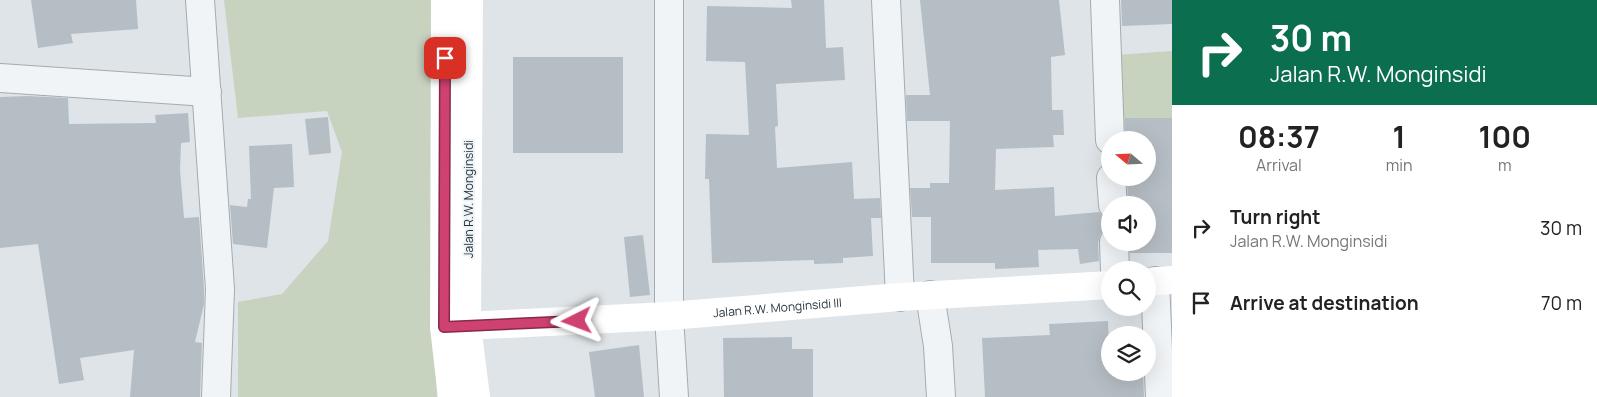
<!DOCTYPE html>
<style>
body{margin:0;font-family:Manrope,sans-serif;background:#f2f2f2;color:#222;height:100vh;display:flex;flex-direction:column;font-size:19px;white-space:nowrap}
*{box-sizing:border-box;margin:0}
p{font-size:16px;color:#767676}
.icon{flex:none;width:28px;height:28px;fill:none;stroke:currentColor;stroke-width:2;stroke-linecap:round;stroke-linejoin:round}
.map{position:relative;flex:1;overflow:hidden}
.details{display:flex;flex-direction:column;background:#fff;width:425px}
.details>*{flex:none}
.guide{background:#0b6e4f;color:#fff;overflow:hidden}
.needle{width:32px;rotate:289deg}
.buttons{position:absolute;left:1101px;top:131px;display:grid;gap:10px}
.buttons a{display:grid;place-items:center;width:55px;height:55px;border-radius:50%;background:#fff;box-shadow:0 5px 20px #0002;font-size:25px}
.pin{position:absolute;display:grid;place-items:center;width:42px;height:42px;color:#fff;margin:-21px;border-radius:10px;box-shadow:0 2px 8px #0006}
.me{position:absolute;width:55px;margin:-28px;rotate:267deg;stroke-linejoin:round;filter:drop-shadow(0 0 4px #0008)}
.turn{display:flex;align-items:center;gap:18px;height:105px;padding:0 15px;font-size:22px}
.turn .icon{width:65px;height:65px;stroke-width:2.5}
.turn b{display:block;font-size:35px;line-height:42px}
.eta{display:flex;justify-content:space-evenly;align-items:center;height:85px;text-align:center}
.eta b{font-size:30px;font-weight:700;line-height:35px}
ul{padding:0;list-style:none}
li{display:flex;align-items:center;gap:15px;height:75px;padding:0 15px}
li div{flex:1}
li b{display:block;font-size:19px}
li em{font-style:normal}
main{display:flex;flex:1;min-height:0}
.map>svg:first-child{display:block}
.green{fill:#c7d2bf}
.building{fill:#b6bec5}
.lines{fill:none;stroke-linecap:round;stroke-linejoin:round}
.street-casing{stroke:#a3acb2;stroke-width:30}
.street{stroke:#f1f4f6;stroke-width:28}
.secondary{stroke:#fff;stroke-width:28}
.route-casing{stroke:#872a49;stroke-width:12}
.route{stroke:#cf4170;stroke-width:9}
.labels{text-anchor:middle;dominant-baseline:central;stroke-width:4;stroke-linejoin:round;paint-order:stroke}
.street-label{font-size:12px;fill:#27343f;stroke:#eef3f6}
</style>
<main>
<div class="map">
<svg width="1172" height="397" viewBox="0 0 1172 397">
<rect width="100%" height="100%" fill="#dee4e8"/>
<path class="green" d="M 224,0 L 431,0 L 434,337 L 437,397 L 238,397 L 238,302 L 282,294 L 328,241 L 342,152 L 327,111 L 238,118 Z
M 1172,51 L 1172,138 L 1122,140 L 1116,55 Z"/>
<path class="building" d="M 31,0 L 136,0 L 138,29 L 71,34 L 73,43 L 38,48 Z
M 791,0 L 824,0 L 826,48 L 843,47 L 845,80 L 776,84 L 778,126 L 775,127 L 777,168 L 852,162 L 854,199 L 880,198 L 881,218 L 871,218 L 873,256 L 843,258 L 843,263 L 814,264 L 814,260 L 712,263 L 709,179 L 705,179 L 706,134 L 749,135 L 745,62 L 706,61 L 707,6 L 792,8 Z
M 920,0 L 1059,0 L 1065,55 L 1051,57 L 1052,110 L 1063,110 L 1064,135 L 1053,135 L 1054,147 L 996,149 L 995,190 L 1054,187 L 1055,216 L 1099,212 L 1106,219 L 1110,220 L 1110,227 L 1105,229 L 1100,235 L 1098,243 L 1099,261 L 1080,264 L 1078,249 L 1038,250 L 1039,267 L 995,269 L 995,263 L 931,263 L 931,217 L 912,217 L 910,188 L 930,188 L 930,183 L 949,183 L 950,121 L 907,121 L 906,95 L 930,95 Z
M 1121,0 L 1172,0 L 1172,24 L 1122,26 Z
M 513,57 L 623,57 L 623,153 L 513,153 Z
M 28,96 L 68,98 L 69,124 L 156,123 L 155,115 L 188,113 L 190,142 L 181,143 L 180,170 L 184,218 L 199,217 L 204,289 L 204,304 L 195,342 L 202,343 L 200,397 L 130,397 L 134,350 L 80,358 L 84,380 L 59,384 L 38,244 L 0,248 L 0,97 Z
M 328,117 L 331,153 L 309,155 L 305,119 Z
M 1125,118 L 1172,118 L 1172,253 L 1130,253 L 1130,242 L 1148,242 L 1148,205 L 1128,205 L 1127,178 L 1148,178 L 1148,140 L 1126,140 Z
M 292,144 L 294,187 L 274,188 L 267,248 L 233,244 L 230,205 L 247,207 L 248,199 L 251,199 L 249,146 Z
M 643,235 L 650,295 L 630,297 L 624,237 Z
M 1108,321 L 1110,372 L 1143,372 L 1144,397 L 985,397 L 982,338 L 1050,335 L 1049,324 Z
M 792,337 L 792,349 L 813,349 L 813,397 L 724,397 L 723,338 Z
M 639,345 L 644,397 L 595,397 L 589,352 Z"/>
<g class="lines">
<defs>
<path id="street" d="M 200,0 L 220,289 L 216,397
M 669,0 L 669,316 L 674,397
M 886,0 L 900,297
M 1105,0 L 1110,140
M 0,78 L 207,92
M 1111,178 L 1113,205
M 1114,242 L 1115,270
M 1155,281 L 1160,397
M 930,295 L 938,346 L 941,397"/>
</defs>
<use href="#street" class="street-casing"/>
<use href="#street" class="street"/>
<g class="secondary">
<path d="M 445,0 L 444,327 L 452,397"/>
<path d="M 469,0 L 467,326 L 476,397"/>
<path d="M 1148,282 L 1172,280"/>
<path id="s1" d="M 444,327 L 669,316 L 900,297 L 1110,285"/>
</g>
</g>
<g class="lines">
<defs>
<path id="route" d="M 445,58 L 444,327 L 577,321"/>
</defs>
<use href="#route" class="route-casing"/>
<use href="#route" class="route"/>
</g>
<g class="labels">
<g class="street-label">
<text transform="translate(468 199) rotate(-90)">Jalan R.W. Monginsidi</text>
<text stroke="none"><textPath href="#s1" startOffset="334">Jalan R.W. Monginsidi III</textPath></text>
</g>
</g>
</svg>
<div class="buttons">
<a><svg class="needle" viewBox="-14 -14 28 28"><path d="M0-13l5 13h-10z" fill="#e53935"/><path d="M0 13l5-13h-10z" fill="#767676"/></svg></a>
<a><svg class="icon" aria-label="sound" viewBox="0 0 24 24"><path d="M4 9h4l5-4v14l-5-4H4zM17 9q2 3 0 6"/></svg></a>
<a><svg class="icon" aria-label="search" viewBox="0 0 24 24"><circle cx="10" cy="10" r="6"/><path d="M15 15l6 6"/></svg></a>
<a><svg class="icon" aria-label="layers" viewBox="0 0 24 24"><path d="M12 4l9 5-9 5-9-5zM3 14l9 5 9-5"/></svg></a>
</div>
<div class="pin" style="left:445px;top:58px;background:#d93025"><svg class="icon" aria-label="arrive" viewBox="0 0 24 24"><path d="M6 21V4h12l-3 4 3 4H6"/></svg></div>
<svg class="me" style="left:577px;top:321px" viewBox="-20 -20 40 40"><path d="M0-17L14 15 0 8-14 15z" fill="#cf4170" stroke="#fff" stroke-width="4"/></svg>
</div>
<section class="details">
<div class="guide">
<div class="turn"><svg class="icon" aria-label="right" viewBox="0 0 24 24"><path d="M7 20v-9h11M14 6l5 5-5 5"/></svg><div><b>30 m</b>Jalan R.W. Monginsidi</div></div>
</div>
<div class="eta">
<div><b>08:37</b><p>Arrival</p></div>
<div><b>1</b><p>min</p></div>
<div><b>100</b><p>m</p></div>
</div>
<ul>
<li><svg class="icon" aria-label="right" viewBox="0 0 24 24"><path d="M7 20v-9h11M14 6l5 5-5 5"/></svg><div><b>Turn right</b><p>Jalan R.W. Monginsidi</p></div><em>30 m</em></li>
<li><svg class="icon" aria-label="arrive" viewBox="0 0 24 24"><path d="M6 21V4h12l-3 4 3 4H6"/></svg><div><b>Arrive at destination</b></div><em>70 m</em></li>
</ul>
</section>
</main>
